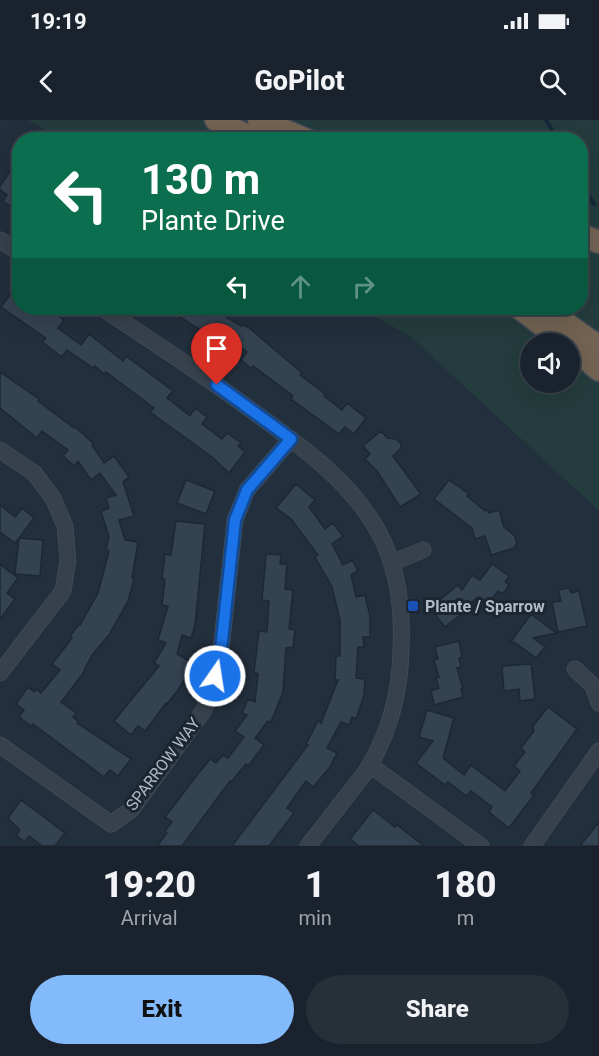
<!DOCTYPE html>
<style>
body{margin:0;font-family:Roboto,sans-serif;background:#272f39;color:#f1f3f6;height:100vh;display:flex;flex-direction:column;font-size:22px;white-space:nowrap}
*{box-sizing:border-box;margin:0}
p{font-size:20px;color:#9fa4aa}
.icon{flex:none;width:33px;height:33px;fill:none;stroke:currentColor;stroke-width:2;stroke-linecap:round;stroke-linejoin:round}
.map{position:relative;height:726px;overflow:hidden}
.drawer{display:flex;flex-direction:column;background:#1a232d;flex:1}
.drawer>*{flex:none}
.top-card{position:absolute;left:12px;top:12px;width:576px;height:183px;border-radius:24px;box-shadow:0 6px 24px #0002,0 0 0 2px #384049;background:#0b6e4f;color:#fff;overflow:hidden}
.buttons{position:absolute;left:520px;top:213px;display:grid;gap:12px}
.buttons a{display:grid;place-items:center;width:60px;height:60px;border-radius:50%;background:#1a232d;box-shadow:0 6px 24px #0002,0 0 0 2px #384049;font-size:30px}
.pin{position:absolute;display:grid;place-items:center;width:51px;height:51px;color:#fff;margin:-62px -26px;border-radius:50% 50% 50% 0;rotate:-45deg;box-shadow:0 0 6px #0007}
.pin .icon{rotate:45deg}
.me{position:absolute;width:66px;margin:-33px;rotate:13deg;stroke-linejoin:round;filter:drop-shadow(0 0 4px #0008)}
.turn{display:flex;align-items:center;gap:21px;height:126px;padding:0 30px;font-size:27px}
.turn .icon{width:78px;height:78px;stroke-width:2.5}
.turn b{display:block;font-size:42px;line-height:51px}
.lanes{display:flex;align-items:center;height:57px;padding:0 30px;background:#0003;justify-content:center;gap:30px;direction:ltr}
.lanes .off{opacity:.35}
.eta{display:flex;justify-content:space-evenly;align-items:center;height:102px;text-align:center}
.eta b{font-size:36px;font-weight:800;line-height:42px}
.primary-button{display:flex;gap:12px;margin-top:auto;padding:12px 30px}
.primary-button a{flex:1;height:69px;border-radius:36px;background:#83bafb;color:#111;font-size:24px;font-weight:800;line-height:69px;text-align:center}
.primary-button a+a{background:#272f39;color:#f1f3f6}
.status{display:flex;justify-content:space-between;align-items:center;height:42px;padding:0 30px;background:#1a232d;direction:ltr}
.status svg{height:16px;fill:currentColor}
header{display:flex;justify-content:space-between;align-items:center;height:78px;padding:0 30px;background:#1a232d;font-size:27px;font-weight:800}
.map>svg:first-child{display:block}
.green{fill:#243c3d;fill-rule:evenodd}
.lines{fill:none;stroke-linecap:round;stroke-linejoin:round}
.stream{stroke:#15273a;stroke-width:4}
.building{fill:#344352;stroke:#1d2833;stroke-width:1.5}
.minor-casing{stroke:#3f4a55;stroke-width:17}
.highway-casing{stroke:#414b57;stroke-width:25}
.minor{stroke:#36414c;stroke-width:15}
.highway{stroke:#726352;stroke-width:22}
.route-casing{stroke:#114b97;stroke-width:15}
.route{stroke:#1a73e8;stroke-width:10}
.transit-dot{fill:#1a4fb4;stroke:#1b2631;stroke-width:2}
.labels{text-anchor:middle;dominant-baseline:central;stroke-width:6;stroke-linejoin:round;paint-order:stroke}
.poi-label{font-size:16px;font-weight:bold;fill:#b1bbc8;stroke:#1b2631;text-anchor:start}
.street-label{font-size:16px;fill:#b1bbc8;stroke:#1b2631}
</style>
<div class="status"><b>19:19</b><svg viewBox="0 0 49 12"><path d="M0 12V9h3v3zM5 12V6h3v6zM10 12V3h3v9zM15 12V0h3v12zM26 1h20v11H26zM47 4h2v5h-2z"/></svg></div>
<header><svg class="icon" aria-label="back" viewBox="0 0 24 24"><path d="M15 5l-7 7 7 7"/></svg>GoPilot<svg class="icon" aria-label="search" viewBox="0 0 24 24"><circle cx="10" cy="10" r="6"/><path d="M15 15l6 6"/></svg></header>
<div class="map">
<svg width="599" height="726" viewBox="0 0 599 726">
<rect width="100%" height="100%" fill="#222f3c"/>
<path class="green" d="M 28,0 L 599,0 L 599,391 L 411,217 L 360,188 L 580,188 L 580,20 L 62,20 ZM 531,224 L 570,224 L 570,262 L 531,262 Z"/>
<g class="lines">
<path class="stream" d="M 546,0 L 558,20
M 580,56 L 582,64 L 594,84"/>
</g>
<path class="building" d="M 11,50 L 20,56 L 20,82 L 15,89 L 3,81 L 7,75 L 0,70 L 0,66 Z
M 20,162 L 20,188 L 42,188 L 51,195 L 53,192 L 64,200 L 58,208 L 81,225 L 89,214 L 123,241 L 126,236 L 173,271 L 167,278 L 190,296 L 195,288 L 207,297 L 202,304 L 222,319 L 227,313 L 241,323 L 238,326 L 245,332 L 229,353 L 212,337 L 150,292 L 154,288 L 106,252 L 104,254 L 95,246 L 93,248 L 67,230 L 62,237 L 42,222 L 46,218 L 1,187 Z
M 166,188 L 211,188 L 241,206 L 242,205 L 248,207 L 302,253 L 300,255 L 325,274 L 324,276 L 342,290 L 347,283 L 366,298 L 354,314 L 345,307 L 339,314 L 291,279 L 293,276 L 253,246 L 251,248 L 241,240 L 247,232 L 222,213 L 217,221 Z
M 0,252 L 39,279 L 38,281 L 74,308 L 75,307 L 93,323 L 92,325 L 104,343 L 114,336 L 129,357 L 123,362 L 134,396 L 119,400 L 125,420 L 138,422 L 132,458 L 134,459 L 128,481 L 109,515 L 93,534 L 84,550 L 85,551 L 61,582 L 76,593 L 73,597 L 78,601 L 77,603 L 131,639 L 118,656 L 110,650 L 104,657 L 33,604 L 31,606 L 19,597 L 24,590 L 16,584 L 28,567 L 34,572 L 36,569 L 41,573 L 60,550 L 52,544 L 72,518 L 70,516 L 79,504 L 80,505 L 98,473 L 109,431 L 106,430 L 109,417 L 101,391 L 109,388 L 106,378 L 116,375 L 100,353 L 91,360 L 78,341 L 74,346 L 63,336 L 68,330 L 42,311 L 37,318 L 0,288 Z
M 381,311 L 387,318 L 396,319 L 401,324 L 401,328 L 393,336 L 421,374 L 400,387 L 377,351 L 365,339 L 370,334 L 363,326 Z
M 186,360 L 215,371 L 206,394 L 177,383 Z
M 449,360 L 469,374 L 467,376 L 485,391 L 488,390 L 489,393 L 499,390 L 504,407 L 514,415 L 517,423 L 514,428 L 491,435 L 485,416 L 475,419 L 472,408 L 434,379 Z
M 296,364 L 315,380 L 309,387 L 325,409 L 333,403 L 343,416 L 332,424 L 343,445 L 352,440 L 358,451 L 351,455 L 356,477 L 365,475 L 370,496 L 370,517 L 363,517 L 364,527 L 358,527 L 356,558 L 365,559 L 364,575 L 356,599 L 352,597 L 349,605 L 341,602 L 327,628 L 337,633 L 330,647 L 313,667 L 306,661 L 293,679 L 287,688 L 294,693 L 269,726 L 232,726 L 308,625 L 306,624 L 318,601 L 321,603 L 338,560 L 335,560 L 336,536 L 340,536 L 340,500 L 332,467 L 315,437 L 318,435 L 291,399 L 276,388 Z
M 0,385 L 15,397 L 22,388 L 34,398 L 19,418 L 43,420 L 40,456 L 15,454 L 19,418 L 15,423 L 0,412 Z
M 176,401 L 205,404 L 195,505 L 191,518 L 182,515 L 177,534 L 191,542 L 186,549 L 190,551 L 178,570 L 167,584 L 166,583 L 145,611 L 138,606 L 131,615 L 114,601 L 159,546 L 154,543 L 166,523 L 158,520 L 168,486 L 162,485 L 165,459 L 162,459 L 165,434 L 171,435 Z
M 266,434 L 281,435 L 280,444 L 287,444 L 285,469 L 293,470 L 289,509 L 295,510 L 293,527 L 286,528 L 283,572 L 271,602 L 268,601 L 255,618 L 264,625 L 248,646 L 246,644 L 231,662 L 230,661 L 182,726 L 157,726 L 167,713 L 165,711 L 172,702 L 165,697 L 194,659 L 210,639 L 216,643 L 223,635 L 228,638 L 244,617 L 235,611 L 247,595 L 242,593 L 248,579 L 255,582 L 258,554 L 254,552 L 259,511 L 267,512 L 269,481 L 262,480 Z
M 0,444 L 18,458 L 7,473 L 15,479 L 0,499 Z
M 492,444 L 509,456 L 505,462 L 509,465 L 503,474 L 498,471 L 488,484 L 478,477 L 462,490 L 464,492 L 445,507 L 430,488 L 458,465 L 462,470 L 472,455 L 480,460 Z
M 569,468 L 571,473 L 579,471 L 587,506 L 558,512 L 552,482 L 561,481 L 558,470 Z
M 531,494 L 556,513 L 533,518 L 545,527 L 536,538 L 514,522 L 510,523 Z
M 459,521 L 462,537 L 459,538 L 461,547 L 457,548 L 463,569 L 461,569 L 463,577 L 434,585 L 431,571 L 439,568 L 436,558 L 439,557 L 434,540 L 438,539 L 435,527 Z
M 531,544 L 535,579 L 520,581 L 519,569 L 504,571 L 502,546 Z
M 548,587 L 577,609 L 531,673 L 534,675 L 509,708 L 489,692 L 492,687 L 471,671 L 466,676 L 448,662 L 445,665 L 416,643 L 433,621 L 419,617 L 427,590 L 454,598 L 443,638 L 464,655 L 471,645 L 505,671 L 520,651 L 514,646 L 525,632 L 521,628 L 534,611 L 533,606 Z
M 21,680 L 65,713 L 55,726 L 42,726 L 29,716 L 25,722 L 16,715 L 20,710 L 8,698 Z
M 373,690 L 395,707 L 397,705 L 424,726 L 359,726 L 350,719 Z
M 599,702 L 599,726 L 580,726 Z"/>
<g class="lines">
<defs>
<path id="minor" d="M 0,120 L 20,133
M 102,188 C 152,221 203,254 251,290 C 299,325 349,359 378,411 C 398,447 403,490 401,530 C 400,569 391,608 371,643 C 366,653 357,663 350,672 C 336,690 322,708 308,726
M 0,330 L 34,353 L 53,378 L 65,406 L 68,440 L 63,471 L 0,553
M 391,443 L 423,430
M 575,549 L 593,566 L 599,583
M 0,625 L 111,704 L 132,689 L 204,590 L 220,539 L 235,400 L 247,370 L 291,319
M 370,645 L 481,726
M 532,726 L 599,631"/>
<path id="highway" d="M 216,0 L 255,20
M 259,0 L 307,20
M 580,115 L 599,122
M 520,188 L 567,224
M 544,188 L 599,227
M 570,225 L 599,250"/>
</defs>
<use href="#minor" class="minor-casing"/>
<use href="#highway" class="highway-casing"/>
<use href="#minor" class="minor"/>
<use href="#highway" class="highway"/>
</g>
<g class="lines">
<defs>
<path id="route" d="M 215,556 L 220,539 L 235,400 L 247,370 L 291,319 L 217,265"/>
</defs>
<use href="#route" class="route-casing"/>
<use href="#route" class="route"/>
</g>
<rect class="transit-dot" x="407" y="480" width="12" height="12" rx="3"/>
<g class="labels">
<g class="poi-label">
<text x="425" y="486">Plante / Sparrow</text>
</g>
<g class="street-label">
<text transform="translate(163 644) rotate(-53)">SPARROW WAY</text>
</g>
</g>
</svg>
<div class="buttons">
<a><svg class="icon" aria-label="sound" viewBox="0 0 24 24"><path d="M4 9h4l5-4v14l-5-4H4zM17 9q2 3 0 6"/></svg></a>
</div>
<div class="pin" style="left:217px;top:265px;background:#d93025"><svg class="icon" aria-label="arrive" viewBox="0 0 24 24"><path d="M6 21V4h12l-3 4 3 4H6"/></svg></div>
<svg class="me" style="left:215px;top:556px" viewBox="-20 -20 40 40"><circle r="17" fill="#1a73e8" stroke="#fff" stroke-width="3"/><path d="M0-11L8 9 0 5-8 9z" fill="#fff"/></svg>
<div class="top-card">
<div class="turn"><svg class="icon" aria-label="left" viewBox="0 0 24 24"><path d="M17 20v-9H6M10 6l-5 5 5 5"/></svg><div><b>130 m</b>Plante Drive</div></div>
<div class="lanes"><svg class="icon" aria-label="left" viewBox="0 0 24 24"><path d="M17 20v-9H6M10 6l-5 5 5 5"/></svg><svg class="icon off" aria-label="ahead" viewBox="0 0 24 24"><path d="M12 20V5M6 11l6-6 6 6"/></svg><svg class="icon off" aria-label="right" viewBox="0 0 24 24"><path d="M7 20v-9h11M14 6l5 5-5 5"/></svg></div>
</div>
</div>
<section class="drawer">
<div class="eta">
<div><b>19:20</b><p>Arrival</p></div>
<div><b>1</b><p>min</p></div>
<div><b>180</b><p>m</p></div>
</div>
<div class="primary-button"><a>Exit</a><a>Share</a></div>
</section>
